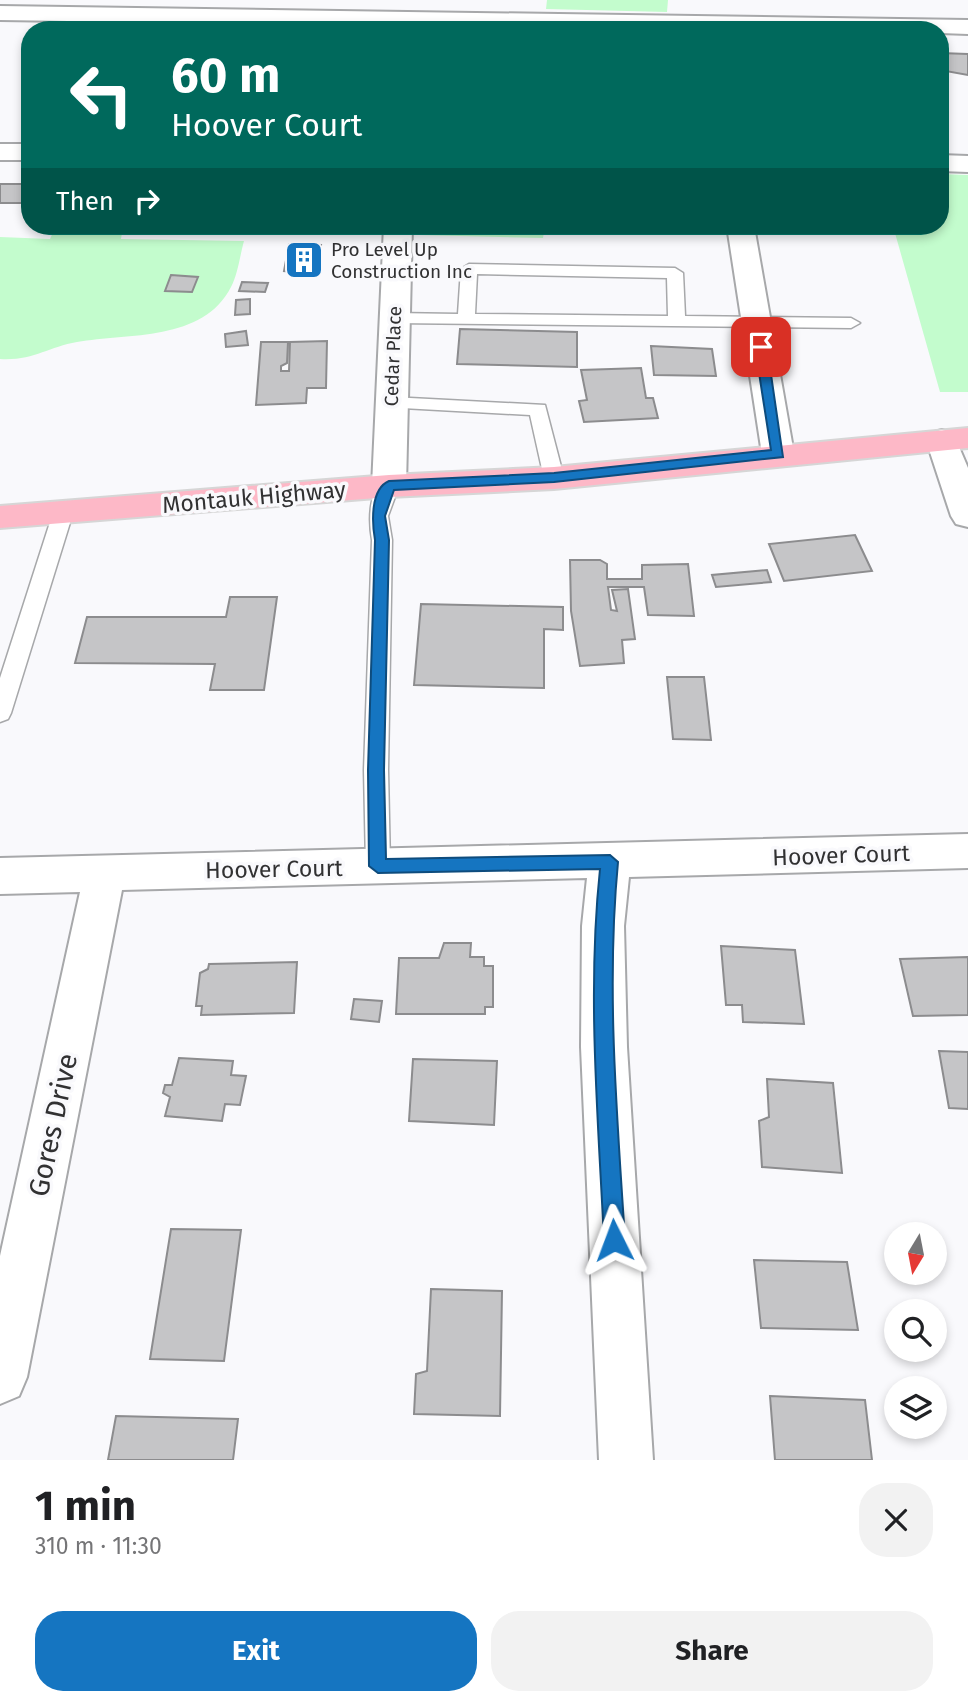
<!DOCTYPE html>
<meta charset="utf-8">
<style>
body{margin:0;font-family:"Fira Sans",sans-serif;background:#f2f2f2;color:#202124;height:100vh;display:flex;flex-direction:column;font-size:26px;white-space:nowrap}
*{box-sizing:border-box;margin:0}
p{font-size:23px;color:#757577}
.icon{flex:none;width:38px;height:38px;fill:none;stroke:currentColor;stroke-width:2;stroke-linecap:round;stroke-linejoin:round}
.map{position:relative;height:1460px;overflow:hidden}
.drawer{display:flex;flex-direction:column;background:#fff;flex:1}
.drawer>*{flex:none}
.banner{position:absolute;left:21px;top:21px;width:928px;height:214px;border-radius:28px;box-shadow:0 4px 10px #0003;background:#00695c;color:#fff;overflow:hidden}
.needle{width:46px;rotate:190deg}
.buttons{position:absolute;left:884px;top:1222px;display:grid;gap:14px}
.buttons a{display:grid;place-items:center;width:63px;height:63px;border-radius:50%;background:#fff;box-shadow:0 4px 10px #0003;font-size:35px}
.pin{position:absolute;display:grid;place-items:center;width:60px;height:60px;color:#fff;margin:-30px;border-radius:14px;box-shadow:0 4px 10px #0006}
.me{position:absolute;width:77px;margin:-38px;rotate:357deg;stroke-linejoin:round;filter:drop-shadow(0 0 5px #0008)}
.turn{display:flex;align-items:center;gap:24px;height:147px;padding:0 35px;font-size:32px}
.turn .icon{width:91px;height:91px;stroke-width:2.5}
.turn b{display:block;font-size:49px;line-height:60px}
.then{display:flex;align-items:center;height:66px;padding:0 35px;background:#0003;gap:14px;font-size:26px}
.round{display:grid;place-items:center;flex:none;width:74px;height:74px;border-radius:28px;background:#f2f2f2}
.overview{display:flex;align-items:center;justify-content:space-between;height:119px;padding:0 35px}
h1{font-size:42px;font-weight:700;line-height:52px}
.button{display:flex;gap:14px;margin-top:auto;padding:14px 35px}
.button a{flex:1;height:80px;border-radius:28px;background:#1575c1;color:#fff;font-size:28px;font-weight:700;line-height:80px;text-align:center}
.button a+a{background:#f2f2f2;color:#202124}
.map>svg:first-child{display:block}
.green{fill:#c3fccd}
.building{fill:#c5c5c7;stroke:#8c8c8e;stroke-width:2}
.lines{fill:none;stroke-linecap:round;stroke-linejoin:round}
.service-casing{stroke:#a7a8aa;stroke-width:3}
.minor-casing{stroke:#a7a8aa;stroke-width:4}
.primary-casing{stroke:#d6d6d6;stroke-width:4}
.service{fill:#fff;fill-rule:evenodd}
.minor{fill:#fff;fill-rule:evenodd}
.primary{fill:#fdb8c7;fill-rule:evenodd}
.route{fill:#1575c1;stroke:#0e4c7d;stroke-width:2}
.labels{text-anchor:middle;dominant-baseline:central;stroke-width:7;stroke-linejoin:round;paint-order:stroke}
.far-poi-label{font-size:19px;fill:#313132;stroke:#f9f9fc;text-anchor:start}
.far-street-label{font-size:19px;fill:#313132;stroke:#f9f9fc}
.street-label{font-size:23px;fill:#313132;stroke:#f9f9fc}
.near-street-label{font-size:28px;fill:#313132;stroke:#f9f9fc}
</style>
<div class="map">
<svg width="968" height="1460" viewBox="0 0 968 1460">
<rect width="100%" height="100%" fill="#f9f9fc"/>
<path class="green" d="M 547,0 L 668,0 L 667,12 L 546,9 Z
M 940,174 L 968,175 L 968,392 L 940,392 L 893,226 L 940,226 Z
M 56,226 L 123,226 L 121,239 L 244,241 C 240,255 238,274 231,287 C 203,342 128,333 77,342 C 48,347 33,361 0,359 L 0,237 L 50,239 Z
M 419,226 L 545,226 L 543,238 L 419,235 Z"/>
<path class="building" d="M 940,53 L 968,54 L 968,75 L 940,70 Z
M 0,184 L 30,184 L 24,203 L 0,203 Z
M 289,244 L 321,245 L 318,267 L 295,266 L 293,272 L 284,271 Z
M 171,275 L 198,277 L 192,292 L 165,291 Z
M 242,282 L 268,283 L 265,292 L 239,291 Z
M 250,299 L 250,314 L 235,315 L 236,300 Z
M 460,329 L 577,332 L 577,367 L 457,364 Z
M 246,331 L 248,345 L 226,347 L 225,334 Z
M 327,341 L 326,388 L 307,388 L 306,403 L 256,405 L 261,342 L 288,342 L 287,363 L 281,366 L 281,371 L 289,371 L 290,342 Z
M 651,346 L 712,349 L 716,376 L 654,375 Z
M 641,368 L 646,398 L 653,398 L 658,418 L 584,422 L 579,401 L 587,400 L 581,370 Z
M 855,535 L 872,571 L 784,581 L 769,544 Z
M 570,560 L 600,560 L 607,564 L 607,579 L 642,579 L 642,565 L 688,564 L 694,616 L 648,615 L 644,587 L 608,587 L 611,610 L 617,611 L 612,590 L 628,589 L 635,639 L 622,640 L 624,663 L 580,666 L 571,611 Z
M 767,570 L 771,582 L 716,587 L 712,575 Z
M 230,597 L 277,597 L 264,690 L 210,690 L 215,664 L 75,663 L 87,617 L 226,617 Z
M 421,604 L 563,607 L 563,630 L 544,629 L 544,688 L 414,685 Z
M 667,677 L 704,677 L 711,740 L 673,739 Z
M 444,943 L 471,943 L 470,957 L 484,957 L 484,966 L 493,966 L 493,1007 L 485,1007 L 485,1014 L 396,1014 L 399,958 L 439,958 Z
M 721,946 L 795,950 L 804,1024 L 743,1022 L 742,1005 L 726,1005 Z
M 968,957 L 968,1015 L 913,1016 L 900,959 Z
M 297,962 L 294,1013 L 201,1015 L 202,1006 L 196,1006 L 200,973 L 208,969 L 209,964 Z
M 354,999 L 382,1001 L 379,1022 L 351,1019 Z
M 939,1051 L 968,1052 L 968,1109 L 949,1108 Z
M 179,1058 L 233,1061 L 231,1075 L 246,1076 L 240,1105 L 225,1104 L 222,1121 L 165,1116 L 170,1097 L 163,1093 L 165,1085 L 172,1085 Z
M 413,1059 L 497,1061 L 494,1125 L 409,1121 Z
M 767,1079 L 833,1083 L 842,1173 L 762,1167 L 759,1121 L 769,1117 Z
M 171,1229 L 241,1230 L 224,1361 L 150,1359 Z
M 754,1260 L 847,1262 L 858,1330 L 761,1328 Z
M 431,1289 L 502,1291 L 500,1416 L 414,1414 L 416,1374 L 427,1371 Z
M 770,1396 L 865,1400 L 872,1460 L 775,1460 Z
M 116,1416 L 238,1419 L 233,1460 L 108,1460 Z"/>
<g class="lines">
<defs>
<path id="service" d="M 469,264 L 675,268 L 683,273 L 685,316 L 851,318 L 860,323 L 851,328 L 394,323 L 385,318 L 394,313 L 458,314 L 461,269 ZM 477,274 L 667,278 L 668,316 L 475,314 Z
M 391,397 L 545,405 L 564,478 L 554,484 L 544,478 L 530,415 L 384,407 L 382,403 Z
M 389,479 L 399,486 L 388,516 L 392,540 L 388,770 L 390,866 L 387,873 L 378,876 L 369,873 L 366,866 L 364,770 L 372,540 C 369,523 367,486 389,479 Z
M 63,506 L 73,513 L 11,713 L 8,719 L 0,722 L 0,678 L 53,513 Z"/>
<path id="minor" d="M 0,6 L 968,20 L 968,34 L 940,33 L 940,30 L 689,30 L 0,20 Z
M 0,144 L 30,144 L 30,160 L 0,160 Z
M 940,155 L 968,156 L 968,172 L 940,171 Z
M 384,226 L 412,226 L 406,486 L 401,494 L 389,497 L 377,494 L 372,486 Z
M 727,226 L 754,226 L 794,454 L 789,461 L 778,465 L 767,461 L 762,454 Z
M 942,430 L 953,433 L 968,468 L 968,527 L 956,524 L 951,516 L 926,440 L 931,433 Z
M 968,834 L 968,868 L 629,877 L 624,926 L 627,1047 L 653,1460 L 599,1460 L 581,1047 L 582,926 L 587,878 L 122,890 L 27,1377 L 19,1396 L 0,1404 L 0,1256 L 80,892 L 0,894 L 0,858 Z"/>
<path id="primary" d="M 968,428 L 968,448 L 554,489 L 389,497 L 0,528 L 0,506 L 389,475 L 554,467 Z"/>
</defs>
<use href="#service" class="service-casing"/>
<use href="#minor" class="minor-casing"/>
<use href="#primary" class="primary-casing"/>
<use href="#service" class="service"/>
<use href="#minor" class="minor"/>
<use href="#primary" class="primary"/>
</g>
<path class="route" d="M 761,344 L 767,347 L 783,457 L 554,482 L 394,490 L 385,516 L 389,540 L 384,770 L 386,859 L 610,855 L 618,862 C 606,988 617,1114 625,1240 L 622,1247 L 614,1250 L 607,1247 L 604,1240 C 598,1116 587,992 600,869 L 378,873 L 369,866 L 368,770 L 375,540 C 372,523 370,489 389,481 L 554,473 L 771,450 L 755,347 Z"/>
<defs>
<symbol id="building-square" viewBox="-11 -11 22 22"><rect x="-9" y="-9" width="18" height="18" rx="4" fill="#1575c1" stroke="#f9f9fc"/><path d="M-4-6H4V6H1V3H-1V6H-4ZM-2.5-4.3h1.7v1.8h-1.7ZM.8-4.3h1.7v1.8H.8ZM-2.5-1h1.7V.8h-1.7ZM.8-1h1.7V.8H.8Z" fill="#fff"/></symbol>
</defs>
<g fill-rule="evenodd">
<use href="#building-square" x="282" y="238" width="44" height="44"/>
</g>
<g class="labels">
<g class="far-poi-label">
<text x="331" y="249">Pro Level Up<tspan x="331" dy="22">Construction Inc</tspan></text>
</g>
<g class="far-street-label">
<text transform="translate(393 356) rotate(-88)">Cedar Place</text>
</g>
<g class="street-label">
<text transform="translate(254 497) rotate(-5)">Montauk Highway</text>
<text transform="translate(841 855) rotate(-2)">Hoover Court</text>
<text transform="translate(274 869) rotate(-1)">Hoover Court</text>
</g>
<g class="near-street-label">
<text transform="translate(53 1125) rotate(-78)">Gores Drive</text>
</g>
</g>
</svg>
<div class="buttons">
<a><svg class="needle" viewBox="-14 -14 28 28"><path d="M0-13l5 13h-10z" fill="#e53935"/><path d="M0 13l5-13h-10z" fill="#757577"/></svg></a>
<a><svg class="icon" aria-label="search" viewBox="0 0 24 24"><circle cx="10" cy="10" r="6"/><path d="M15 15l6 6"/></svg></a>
<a><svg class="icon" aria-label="layers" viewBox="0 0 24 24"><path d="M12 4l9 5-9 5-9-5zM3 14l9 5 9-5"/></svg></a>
</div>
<div class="pin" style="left:761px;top:347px;background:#d93025"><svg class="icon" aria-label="arrive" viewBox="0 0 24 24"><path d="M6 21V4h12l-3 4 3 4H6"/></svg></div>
<svg class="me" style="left:614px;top:1240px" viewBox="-20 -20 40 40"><path d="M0-17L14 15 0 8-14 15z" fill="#1575c1" stroke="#fff" stroke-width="4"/></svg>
<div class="banner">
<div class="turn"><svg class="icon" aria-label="left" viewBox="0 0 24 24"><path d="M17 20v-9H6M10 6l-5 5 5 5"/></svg><div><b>60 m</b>Hoover Court</div></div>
<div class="then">Then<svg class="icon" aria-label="right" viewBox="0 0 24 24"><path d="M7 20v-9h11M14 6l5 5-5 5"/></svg></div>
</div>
</div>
<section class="drawer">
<div class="overview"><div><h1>1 min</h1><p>310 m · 11:30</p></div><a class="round"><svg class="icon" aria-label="close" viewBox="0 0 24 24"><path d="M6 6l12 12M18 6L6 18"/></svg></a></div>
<div class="button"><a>Exit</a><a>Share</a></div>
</section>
